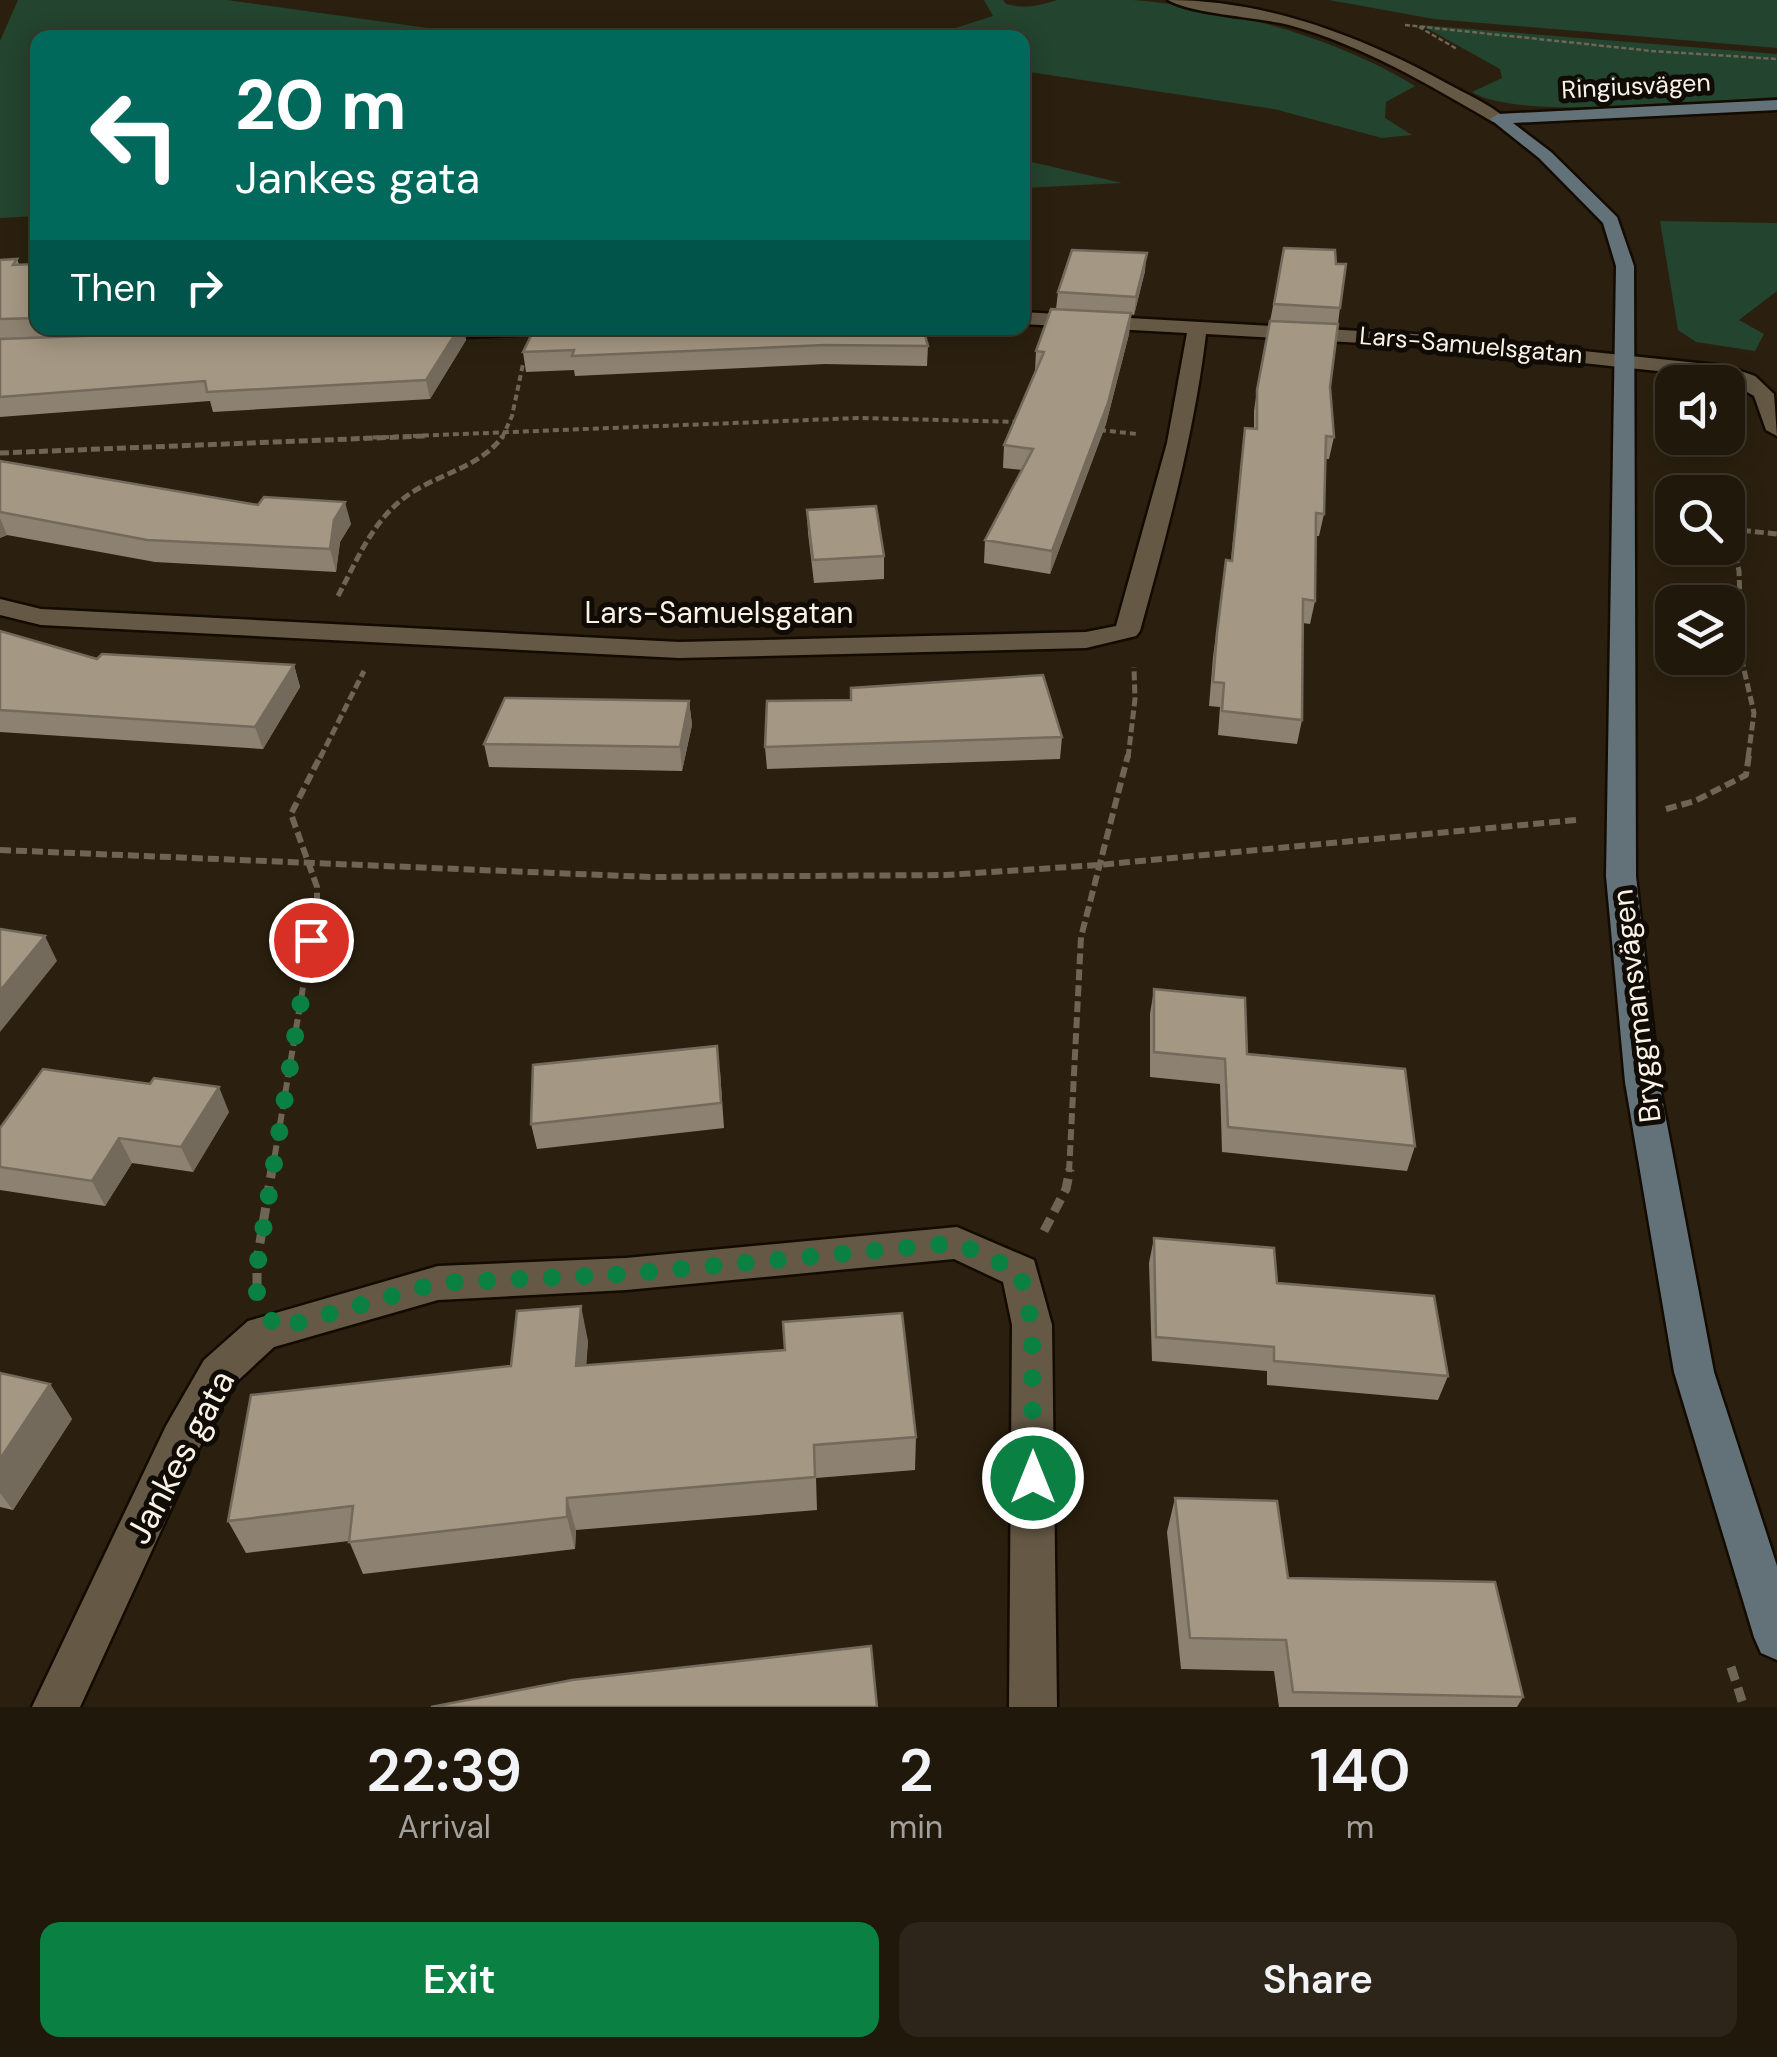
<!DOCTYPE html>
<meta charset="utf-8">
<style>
body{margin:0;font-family:"DM Sans",sans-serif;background:#2d2519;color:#f1f3f6;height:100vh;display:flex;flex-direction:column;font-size:38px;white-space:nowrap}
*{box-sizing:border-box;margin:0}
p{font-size:32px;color:#a2a09d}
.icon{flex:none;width:55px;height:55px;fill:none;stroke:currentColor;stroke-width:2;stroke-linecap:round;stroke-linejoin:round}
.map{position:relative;height:1707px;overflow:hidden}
.side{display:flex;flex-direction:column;background:#20180b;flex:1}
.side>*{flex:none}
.top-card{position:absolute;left:30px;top:30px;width:1000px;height:305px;border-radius:20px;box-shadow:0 5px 25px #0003,0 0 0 2px #3d372c;background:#00695c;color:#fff;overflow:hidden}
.tools{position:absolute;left:1655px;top:365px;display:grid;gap:20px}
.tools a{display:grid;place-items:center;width:90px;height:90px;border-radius:20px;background:#20180b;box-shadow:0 5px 25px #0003,0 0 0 2px #3d372c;font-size:50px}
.pin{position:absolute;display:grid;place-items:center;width:85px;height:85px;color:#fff;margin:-42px;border:5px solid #fff;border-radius:50%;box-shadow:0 2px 10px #0007}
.me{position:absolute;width:110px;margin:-55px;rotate:0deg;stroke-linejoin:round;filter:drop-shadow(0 0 8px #0008)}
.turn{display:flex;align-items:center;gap:35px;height:210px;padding:0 40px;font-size:45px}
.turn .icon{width:130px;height:130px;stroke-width:2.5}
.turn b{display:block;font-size:70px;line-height:85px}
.then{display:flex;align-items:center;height:95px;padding:0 40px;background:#0003;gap:20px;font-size:38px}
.eta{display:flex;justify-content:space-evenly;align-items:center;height:170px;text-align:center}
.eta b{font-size:60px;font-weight:600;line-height:70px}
.primary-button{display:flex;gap:20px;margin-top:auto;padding:20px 40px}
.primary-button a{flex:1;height:115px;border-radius:20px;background:#0b8043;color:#fff;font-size:40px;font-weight:600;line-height:115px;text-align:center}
.primary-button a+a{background:#2d2519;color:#f1f3f6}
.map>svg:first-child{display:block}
.green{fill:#23442e}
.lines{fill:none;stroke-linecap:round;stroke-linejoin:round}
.street-casing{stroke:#130a00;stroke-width:5}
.secondary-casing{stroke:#130a00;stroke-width:5}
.path-far4{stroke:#6e6556;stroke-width:2.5;stroke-dasharray:5 2.5;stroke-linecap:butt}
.path-far3{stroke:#6e6556;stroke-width:4;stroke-dasharray:6 4;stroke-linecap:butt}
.path-far2{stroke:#6e6556;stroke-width:5;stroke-dasharray:9 4;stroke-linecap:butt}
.path-far1{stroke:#6e6556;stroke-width:6;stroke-dasharray:11 5;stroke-linecap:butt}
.path{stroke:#6e6556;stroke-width:9;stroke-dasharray:14 8;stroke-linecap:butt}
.street{fill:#655946;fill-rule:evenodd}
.secondary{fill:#637279;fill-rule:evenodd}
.wall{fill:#8d8271}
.shaded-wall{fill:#736a5c}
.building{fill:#a49783;stroke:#736a5c;stroke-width:2.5}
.route{stroke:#0b8043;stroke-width:18;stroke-dasharray:0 32.4}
.labels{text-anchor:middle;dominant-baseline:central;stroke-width:10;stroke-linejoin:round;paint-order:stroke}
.far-street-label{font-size:25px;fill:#f9f2e7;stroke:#100b05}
.street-label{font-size:30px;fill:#f9f2e7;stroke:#100b05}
.near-street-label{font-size:35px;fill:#f9f2e7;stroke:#100b05}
</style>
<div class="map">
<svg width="1777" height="1707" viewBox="0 0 1777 1707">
<rect width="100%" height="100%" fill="#2b200f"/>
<path class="green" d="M 18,0 L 227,0 L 435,29 L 443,37 L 38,38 L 37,216 L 0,218 L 0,41 Z
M 984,0 L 1003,0 L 1006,4 C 1027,9 1037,6 1057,0 C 1073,0 1115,0 1133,0 C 1224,7 1338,38 1415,86 L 1386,102 L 1385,118 L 1412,135 L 1382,138 L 1274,109 L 1023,71 L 1022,38 L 927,37 L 993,16 Z
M 1329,0 L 1777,0 L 1777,48 L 1434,19 Z
M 1421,25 L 1777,54 L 1777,97 C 1712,100 1521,122 1472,92 L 1502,78 L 1500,69 Z
M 1023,160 L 1122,183 L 1023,188 Z
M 1660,221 L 1777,223 L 1777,291 L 1739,320 L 1764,334 L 1755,351 L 1696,342 L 1678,330 Z"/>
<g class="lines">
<defs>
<path id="street" d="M 1168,0 C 1266,0 1361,36 1446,83 C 1466,94 1490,104 1506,119 L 1493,122 C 1428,84 1362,45 1289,25 C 1258,17 1191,14 1168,0 Z
M 1022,312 L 1433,335 L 1726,366 L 1755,376 L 1774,394 L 1777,436 L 1766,430 L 1754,396 L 1723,378 L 1433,347 L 1206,334 C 1194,435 1167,533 1140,631 L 1136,636 L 1086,648 L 679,658 L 41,625 L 0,615 L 0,599 L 41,609 L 679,642 L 1086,632 L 1116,626 L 1167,443 L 1187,333 L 1022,324 Z
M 422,328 L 545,328 L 535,334 L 423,339 L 413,333 Z
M 957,1227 L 1034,1260 L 1052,1325 L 1057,1707 L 1009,1707 L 1012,1325 L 1003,1282 L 954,1259 L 626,1290 L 438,1300 L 274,1347 L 232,1386 L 196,1454 L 80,1707 L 32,1707 L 166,1426 L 204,1360 L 248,1321 L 438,1266 L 626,1258 Z"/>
<path id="secondary" d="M 1777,100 L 1777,110 L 1513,123 L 1551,152 L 1617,217 L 1634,266 L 1636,876 L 1659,1082 L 1714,1372 L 1777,1566 L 1777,1660 L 1761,1653 L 1754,1637 L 1674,1372 L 1625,1082 L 1606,876 L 1616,266 L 1603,223 L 1539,158 L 1490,119 L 1498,114 Z"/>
</defs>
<use href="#street" class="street-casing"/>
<use href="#secondary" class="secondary-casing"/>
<path class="path-far4" d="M 1405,25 L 1652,51 L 1777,59
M 1419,27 L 1457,49"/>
<path class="path-far3" d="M 1100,430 L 1137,434
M 363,438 L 858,418 L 1023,422
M 502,438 L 512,416 L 523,364"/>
<path class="path-far2" d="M 0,453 L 425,436
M 1729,529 L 1777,534
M 1730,529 L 1739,571 L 1742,661 L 1754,713 L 1748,758
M 338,596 C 356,562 372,522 404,498 C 435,474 479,469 503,436
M 320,758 L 364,671
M 1128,758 L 1135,699 L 1134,667"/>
<path class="path-far1" d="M 1666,809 L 1695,801 L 1746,775 L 1749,755
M 0,850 L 650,877 L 946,875 L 1099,865 L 1576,820
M 272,1172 L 317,904 L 317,887 L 291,814 L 321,755
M 1069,1172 L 1081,937 L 1128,755"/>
<path class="path" d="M 1044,1231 L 1066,1189 L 1070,1169
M 257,1287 L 257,1261 L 272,1169
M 1731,1667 L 1744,1707"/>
<use href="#street" class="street"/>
<use href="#secondary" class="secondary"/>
</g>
<path class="wall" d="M 1284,248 L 1340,308 L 1330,387 L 1334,437 L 1329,459 L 1325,459 L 1324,514 L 1319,536 L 1316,536 L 1315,601 L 1310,624 L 1303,623 L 1302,720 L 1297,744 L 1218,735 L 1220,707 L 1209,706 L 1213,657 L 1223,583 L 1231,560 L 1245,428 L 1254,428 L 1254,411 L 1257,390 Z
M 17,259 L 19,264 L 38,264 L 38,328 L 463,328 L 466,340 L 430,399 L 213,412 L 210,401 L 0,417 L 0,260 Z
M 1145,271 L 1134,315 L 1131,314 L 1129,334 L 1106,424 L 1050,574 L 984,563 L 985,540 L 1022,470 L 1003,468 L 1004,445 L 1035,372 L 1036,351 L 1056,309 L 1058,292 Z
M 535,328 L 928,346 L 927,366 L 825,364 L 575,376 L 574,370 L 526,372 L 523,352 Z
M 0,461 L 351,524 L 340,542 L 336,572 L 155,562 L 7,535 L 0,538 Z
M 807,510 L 884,556 L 884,579 L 814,583 L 808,533 Z
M 0,631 L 97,659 L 294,665 L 300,687 L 263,749 L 0,732 Z
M 689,701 L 692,725 L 682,771 L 489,767 L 484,744 Z
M 1062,737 L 1060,759 L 767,769 L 765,747 Z
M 1154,989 L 1247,1054 L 1415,1146 L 1407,1171 L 1222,1152 L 1220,1084 L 1150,1077 L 1150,1014 Z
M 720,1071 L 724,1128 L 537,1149 L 531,1124 Z
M 229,1112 L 193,1172 L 132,1163 L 105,1206 L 0,1190 L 0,1128 Z
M 1154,1238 L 1277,1283 L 1448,1376 L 1438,1400 L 1267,1385 L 1267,1371 L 1152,1361 L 1149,1263 Z
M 588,1341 L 586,1365 L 916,1437 L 915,1470 L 816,1478 L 817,1510 L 576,1530 L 575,1549 L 363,1574 L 349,1541 L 246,1553 L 228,1521 L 511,1366 Z
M 0,1373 L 50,1384 L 72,1419 L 13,1510 L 0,1507 Z
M 1175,1498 L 1288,1578 L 1523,1697 L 1517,1707 L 1279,1707 L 1274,1671 L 1181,1669 L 1167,1532 Z"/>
<path class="shaded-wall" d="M 1147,253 L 1145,271 L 1134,315 L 1136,297 Z
M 1131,313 L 1129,334 L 1106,424 L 1050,574 L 1052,551 Z
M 459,328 L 463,328 L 466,340 L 430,399 L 426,380 Z
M 345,502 L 351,524 L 340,542 L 336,572 L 330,549 L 334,520 Z
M 0,518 L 7,535 L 0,538 Z
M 294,665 L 300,687 L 263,749 L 255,727 Z
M 689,701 L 692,725 L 682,771 L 680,747 Z
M 45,936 L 57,961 L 0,1032 L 0,991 Z
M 219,1087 L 229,1112 L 193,1172 L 181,1147 Z
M 119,1138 L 132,1163 L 105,1206 L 92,1181 Z
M 581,1306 L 588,1341 L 584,1399 L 576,1366 Z
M 50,1384 L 72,1419 L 13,1510 L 0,1493 L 0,1459 Z
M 567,1498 L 576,1530 L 575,1549 L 567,1517 Z"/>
<path class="building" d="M 1284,248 L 1335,250 L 1336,264 L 1346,264 L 1340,308 L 1274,304 Z
M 1072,250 L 1147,253 L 1136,297 L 1058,292 Z
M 17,259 L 13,265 L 38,264 L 36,267 L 38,267 L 38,318 L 0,319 L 0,260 Z
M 1051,309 L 1131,313 L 1108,403 L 1052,551 L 985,540 L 1033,449 L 1004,445 L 1044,352 L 1036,351 Z
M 1270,321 L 1338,324 L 1330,387 L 1334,437 L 1326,436 L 1324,514 L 1316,513 L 1315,601 L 1303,599 L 1302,720 L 1222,711 L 1224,683 L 1213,682 L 1217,633 L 1226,560 L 1232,561 L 1245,428 L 1257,429 L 1257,390 Z
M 305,328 L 459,328 L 426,380 L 207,392 L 205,381 L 0,397 L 0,339 Z
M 535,328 L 923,328 L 928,346 L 825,345 L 572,356 L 574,350 L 523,352 Z
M 0,461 L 258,505 L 264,497 L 345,502 L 334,520 L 330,549 L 147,540 L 0,512 Z
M 876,506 L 884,556 L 813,560 L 807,510 Z
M 0,631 L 97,659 L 102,654 L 294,665 L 255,727 L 0,710 Z
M 1043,675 L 1062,737 L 765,747 L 767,701 L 851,700 L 851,688 Z
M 505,698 L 689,701 L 680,747 L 484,744 Z
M 0,929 L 45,936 L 0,991 Z
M 1154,989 L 1245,998 L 1247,1054 L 1405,1069 L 1415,1146 L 1228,1127 L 1225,1059 L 1154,1052 Z
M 717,1046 L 721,1103 L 531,1124 L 533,1065 Z
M 43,1069 L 150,1084 L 154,1078 L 219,1087 L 181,1147 L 119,1138 L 92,1181 L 0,1167 L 0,1128 Z
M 1154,1238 L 1274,1248 L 1277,1283 L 1434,1296 L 1448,1376 L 1274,1361 L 1274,1347 L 1156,1337 Z
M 581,1306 L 576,1366 L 785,1350 L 783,1322 L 902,1313 L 916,1437 L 814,1445 L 815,1477 L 567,1498 L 567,1517 L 349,1542 L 353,1506 L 228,1521 L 251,1395 L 511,1366 L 517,1311 Z
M 0,1373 L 50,1384 L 0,1459 Z
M 1175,1498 L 1277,1501 L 1288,1578 L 1495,1582 L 1523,1697 L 1293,1692 L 1286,1640 L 1190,1638 Z
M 871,1646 L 877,1707 L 431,1707 L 572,1680 Z"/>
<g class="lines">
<path class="route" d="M 311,940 L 258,1261 L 257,1292 L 276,1329 L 438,1283 L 626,1274 L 957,1243 L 1020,1272 L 1032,1325 L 1033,1478"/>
</g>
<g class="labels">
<g class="far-street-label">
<text transform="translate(1636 86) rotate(-3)">Ringiusvägen</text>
<text transform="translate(1471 345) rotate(5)">Lars-Samuelsgatan</text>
</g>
<g class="street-label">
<text x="719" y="612">Lars-Samuelsgatan</text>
<text transform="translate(1636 1006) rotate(-97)">Bryggmansvägen</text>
</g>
<g class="near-street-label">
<text transform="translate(180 1457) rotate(-62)">Jankes gata</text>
</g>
</g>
</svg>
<div class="tools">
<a><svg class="icon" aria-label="sound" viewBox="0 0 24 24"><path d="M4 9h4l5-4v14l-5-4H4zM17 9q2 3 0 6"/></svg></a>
<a><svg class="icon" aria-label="search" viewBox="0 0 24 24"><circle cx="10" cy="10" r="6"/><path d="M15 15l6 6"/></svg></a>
<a><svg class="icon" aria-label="layers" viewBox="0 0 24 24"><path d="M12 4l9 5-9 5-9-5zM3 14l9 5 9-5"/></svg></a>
</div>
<div class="pin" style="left:311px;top:940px;background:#d93025"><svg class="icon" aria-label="arrive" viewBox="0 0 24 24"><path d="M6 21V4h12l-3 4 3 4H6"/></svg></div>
<svg class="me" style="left:1033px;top:1478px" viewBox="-20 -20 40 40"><circle r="17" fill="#0b8043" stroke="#fff" stroke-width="3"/><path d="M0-11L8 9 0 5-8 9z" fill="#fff"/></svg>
<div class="top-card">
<div class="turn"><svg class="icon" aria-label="left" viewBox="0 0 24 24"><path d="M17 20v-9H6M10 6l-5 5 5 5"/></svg><div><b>20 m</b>Jankes gata</div></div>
<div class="then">Then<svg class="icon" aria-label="right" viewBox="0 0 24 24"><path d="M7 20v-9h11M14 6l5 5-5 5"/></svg></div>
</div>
</div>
<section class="side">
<div class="eta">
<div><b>22:39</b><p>Arrival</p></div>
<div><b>2</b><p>min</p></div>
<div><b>140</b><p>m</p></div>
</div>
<div class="primary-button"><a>Exit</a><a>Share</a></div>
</section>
